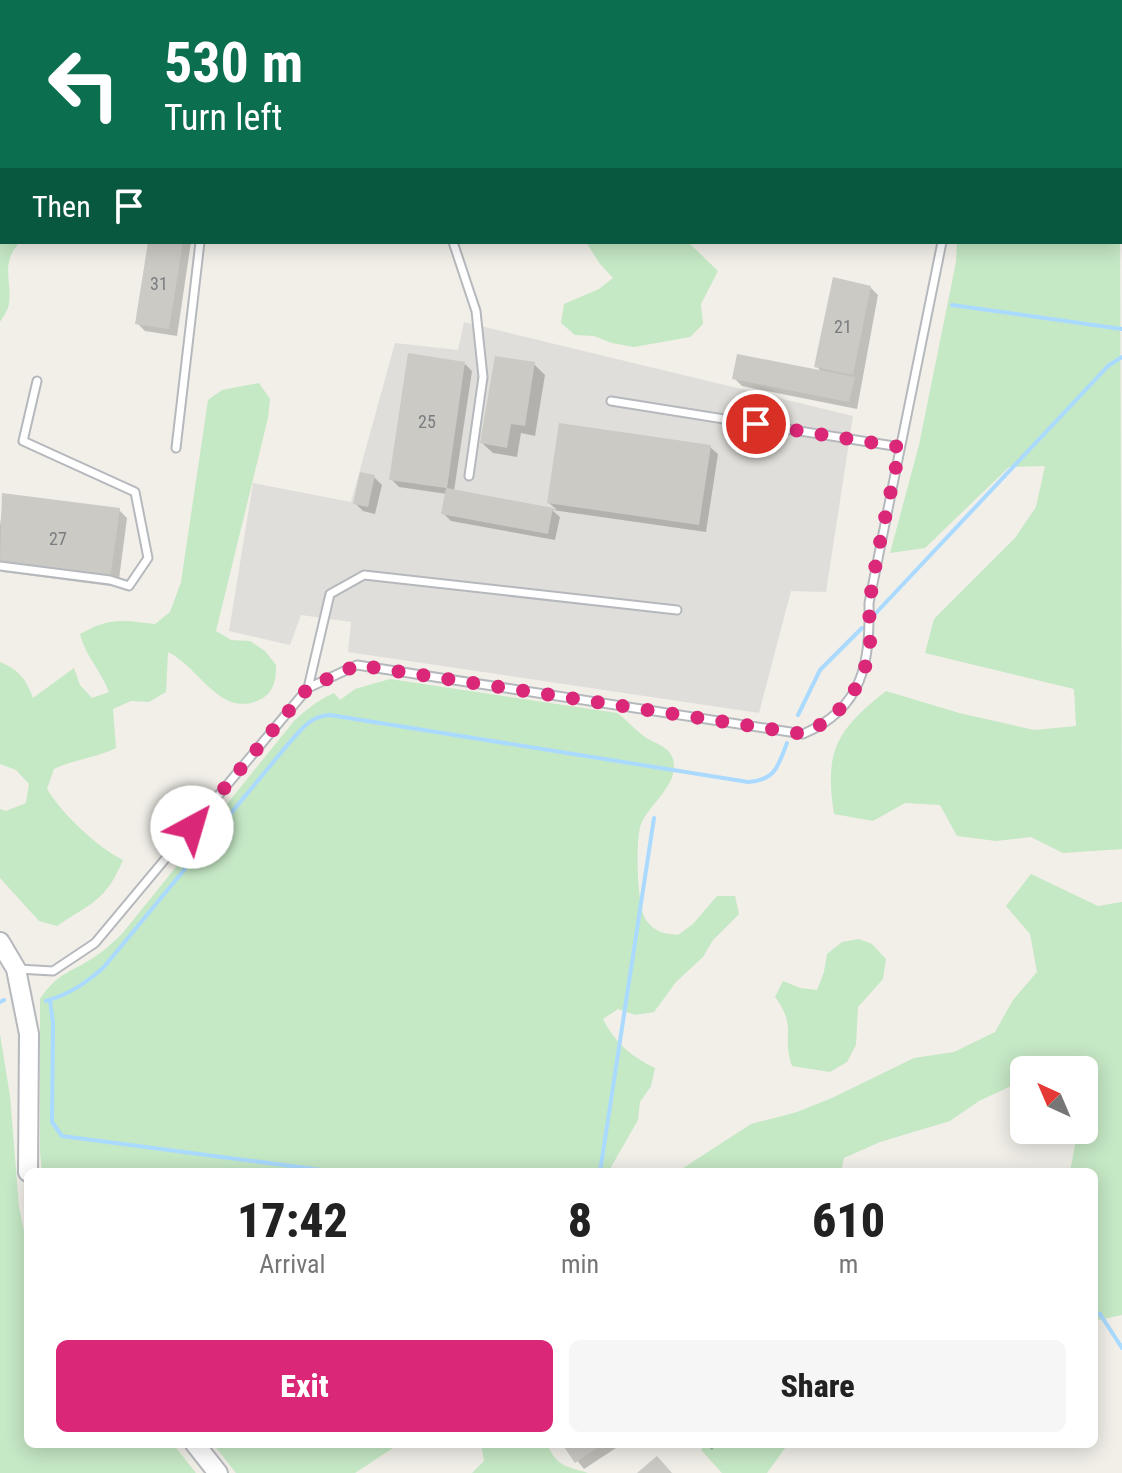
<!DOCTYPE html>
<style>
body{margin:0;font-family:"Roboto Condensed",sans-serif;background:#f6f6f6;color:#222;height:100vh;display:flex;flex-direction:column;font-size:30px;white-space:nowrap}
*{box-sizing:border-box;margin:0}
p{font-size:26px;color:#767676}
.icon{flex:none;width:44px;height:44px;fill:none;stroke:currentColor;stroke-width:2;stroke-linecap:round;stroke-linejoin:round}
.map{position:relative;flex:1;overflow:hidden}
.drawer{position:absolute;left:24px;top:1168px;width:1074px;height:280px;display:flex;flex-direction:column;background:#fff;border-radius:12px;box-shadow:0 4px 20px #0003}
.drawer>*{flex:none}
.hud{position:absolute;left:0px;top:0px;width:1122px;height:244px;box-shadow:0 4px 20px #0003;background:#0b6e4f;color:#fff;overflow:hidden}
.needle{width:52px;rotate:316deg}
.controls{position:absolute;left:1010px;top:1056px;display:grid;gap:16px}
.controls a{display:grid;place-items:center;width:88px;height:88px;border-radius:12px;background:#fff;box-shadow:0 4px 20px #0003;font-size:40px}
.pin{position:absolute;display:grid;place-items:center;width:68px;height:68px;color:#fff;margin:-34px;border:4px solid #fff;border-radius:50%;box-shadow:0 2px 8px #0007}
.me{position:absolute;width:88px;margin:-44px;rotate:39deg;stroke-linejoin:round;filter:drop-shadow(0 0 6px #0008)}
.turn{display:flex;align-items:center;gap:28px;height:168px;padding:0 32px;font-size:36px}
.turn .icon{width:104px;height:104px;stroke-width:2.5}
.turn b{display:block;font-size:56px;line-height:68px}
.then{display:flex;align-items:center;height:76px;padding:0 32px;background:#0003;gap:16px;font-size:30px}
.eta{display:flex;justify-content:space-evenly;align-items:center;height:136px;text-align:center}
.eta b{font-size:48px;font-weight:800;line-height:56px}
.cta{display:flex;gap:16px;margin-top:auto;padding:16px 32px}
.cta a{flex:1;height:92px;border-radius:12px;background:#db2777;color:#fff;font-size:32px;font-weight:800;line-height:92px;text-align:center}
.cta a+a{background:#f6f6f6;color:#222}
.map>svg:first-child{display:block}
.industrial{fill:#e0deda}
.green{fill:#c5e8c5}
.shadow{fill:#0003}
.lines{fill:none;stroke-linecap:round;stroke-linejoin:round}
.stream{stroke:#aadaff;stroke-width:4}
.building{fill:#cccac5}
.service-casing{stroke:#b5b8bc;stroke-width:11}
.tertiary-casing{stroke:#b5b8bc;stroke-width:22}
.service{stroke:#fff;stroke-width:7}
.tertiary{stroke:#fff;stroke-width:18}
.route{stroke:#db2777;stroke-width:14;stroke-dasharray:0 25.2}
.labels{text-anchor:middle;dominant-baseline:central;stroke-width:6;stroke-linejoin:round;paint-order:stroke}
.number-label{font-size:18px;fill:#7a7d7f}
</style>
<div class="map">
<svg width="1122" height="1473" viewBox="0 0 1122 1473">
<rect width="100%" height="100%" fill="#f1efe8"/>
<path class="industrial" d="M 464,322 L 853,416 L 826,592 L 791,591 L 759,713 L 348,652 L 351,622 L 301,615 L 290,645 L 229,631 L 253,483 L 351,502 L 395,343 L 458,350 Z"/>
<path class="green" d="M 0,0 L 268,2 L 2,2 L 2,242 L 20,242 C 0,264 12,278 9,304 C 8,310 3,317 0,322 Z
M 1120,210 L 1122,849 L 1063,853 L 1031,837 L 996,841 L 957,836 L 940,805 L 905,803 L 873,821 L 834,814 C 824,750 837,730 886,691 L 959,713 L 1034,730 L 1076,726 L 1074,689 L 925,653 L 934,619 L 1015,538 L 1036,507 L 1045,466 L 1009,467 L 925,548 L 890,553 L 919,445 L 956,262 L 957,242 L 1120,242 Z
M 586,242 L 688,242 L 718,271 L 701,304 L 703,324 L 690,337 L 634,347 L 612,343 L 594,336 L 575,335 L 561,323 L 564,304 L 599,289 L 613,278 L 600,264 Z
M 259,383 L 270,399 L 268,418 L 216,631 L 231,640 L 250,641 L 265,651 L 276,665 C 276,681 274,694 257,701 C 219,716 200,668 168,652 L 166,692 L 149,702 L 131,701 L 113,709 L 116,748 C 96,758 75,759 54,769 L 47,789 C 62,814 97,847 123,860 C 105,902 92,902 57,926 L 39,921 L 0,878 L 0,809 L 6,811 L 26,803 L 29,784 L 16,770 L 0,764 L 0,662 C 19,670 26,679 33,698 L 74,668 L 80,685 L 92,698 L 109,692 C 100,669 86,657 80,634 C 110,617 122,620 155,624 L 170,612 L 181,582 L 208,400 L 222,390 Z
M 390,679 L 617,713 C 627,720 635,730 645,737 C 655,744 669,746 673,759 C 680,784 650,803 641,824 C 635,839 637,907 646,920 C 654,932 665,934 678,935 L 693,924 L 717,896 L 735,896 L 739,914 L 713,940 L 703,957 L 676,982 L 654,1012 L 635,1015 L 618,1009 L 603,1019 C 614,1042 633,1058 655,1068 L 651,1086 L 640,1102 L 638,1120 L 611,1167 L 614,1172 L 42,1172 L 40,1153 L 40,999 C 59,971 71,973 96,956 C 105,950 113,942 121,935 L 294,721 C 307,709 318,700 334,693 L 340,700 L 355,689 Z
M 1031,874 L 1098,906 L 1122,902 L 1122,1315 L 1094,1321 L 1094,1172 L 1070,1172 L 1076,1139 L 1071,1130 L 1084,1130 L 1084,1070 L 1024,1070 L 1024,1080 L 979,1101 L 950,1121 L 880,1142 L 844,1158 L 841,1172 L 677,1172 L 751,1124 L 797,1112 L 832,1098 L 914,1058 L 954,1052 L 995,1032 L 1013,1000 L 1037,972 L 1030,934 L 1006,906 Z
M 859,939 L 872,944 L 886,959 L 883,979 L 858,1007 L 856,1045 L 847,1062 L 830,1072 L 792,1066 C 781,1035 798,1028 775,997 L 783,981 L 800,988 L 817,990 L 824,972 L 827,954 L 842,942 Z
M 0,1034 L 10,1096 L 19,1207 L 28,1251 L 28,1444 L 173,1444 L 196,1473 L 0,1473 Z
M 213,1444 L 399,1444 L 355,1473 L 236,1473 Z
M 481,1444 L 547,1444 C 557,1467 566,1466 588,1473 L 472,1473 L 484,1461 Z
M 706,1444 L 788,1444 L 767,1473 L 722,1473 L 701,1450 Z"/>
<path class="shadow" d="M 150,242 L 191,242 L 177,336 L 145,331 L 137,323 Z
M 870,287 L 878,295 L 857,409 L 742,386 L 734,378 L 823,373 L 816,366 Z
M 465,364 L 472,371 L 454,491 L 557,510 L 549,503 L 710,447 L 718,454 L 706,532 L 552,510 L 560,517 L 555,540 L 451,521 L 444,514 L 447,494 L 399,487 L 391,479 Z
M 534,364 L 545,375 L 535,436 L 521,433 L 517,457 L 493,453 L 482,443 Z
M 374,477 L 382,485 L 375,514 L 363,511 L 355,503 Z
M 4,495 L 119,510 L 127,518 L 118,587 L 3,572 L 0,569 L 0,526 Z
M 564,1444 L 622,1444 L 584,1469 Z
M 705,1444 L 717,1444 L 712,1450 Z"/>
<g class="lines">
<path class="stream" d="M 952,305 L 1122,329
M 875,614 L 1108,366 L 1122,357
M 798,715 L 820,670 L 862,628
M 50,1000 L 53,1023 L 52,1122 L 62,1136 L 337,1172
M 46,1001 C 70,994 86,983 104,967 L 289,743 C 302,729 310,716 330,715 L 748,782 C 776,780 778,766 787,743
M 0,1002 L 4,1000
M 600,1172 L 654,818
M 1094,1313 L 1100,1314 L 1122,1348"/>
</g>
<path class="building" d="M 148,242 L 183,242 L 169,329 L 135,324 Z
M 833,277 L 871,286 L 853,375 L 814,367 Z
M 408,353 L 465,362 L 447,488 L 553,508 L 548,534 L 441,514 L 446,488 L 389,480 Z
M 737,354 L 855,377 L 849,402 L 732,379 Z
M 495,356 L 535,362 L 525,426 L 511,424 L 507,448 L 480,443 Z
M 559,423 L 711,445 L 699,525 L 547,503 Z
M 360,472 L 375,475 L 368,507 L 353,504 Z
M 2,493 L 120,508 L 110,580 L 0,566 Z
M 562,1444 L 603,1444 L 575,1463 Z
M 657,1456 L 672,1473 L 637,1473 Z"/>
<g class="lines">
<defs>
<path id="service" d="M 391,2 L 391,0
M 419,2 L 419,0
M 745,2 L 746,0
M 811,2 L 811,0
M 945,2 L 946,0
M 453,242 L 476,311 L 483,377 L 469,476
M 611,401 L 900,447
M 176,448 L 200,242
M 0,566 L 110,580 L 129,586 L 148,558 L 135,492 L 23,441 L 37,381
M 308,688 L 330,594 L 364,575 L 677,610
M 18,969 L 53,971 L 95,943 L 308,688 L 357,665 L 803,734 C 864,708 870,662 869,603 L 942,242"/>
<path id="tertiary" d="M 0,942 L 16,969 L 29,1034 L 28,1172
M 195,1444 L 218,1473"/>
</defs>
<use href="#service" class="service-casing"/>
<use href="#tertiary" class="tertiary-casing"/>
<use href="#service" class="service"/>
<use href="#tertiary" class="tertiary"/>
</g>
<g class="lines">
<path class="route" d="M 192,827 L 308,688 L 357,665 L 803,734 C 840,718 866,685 870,643 C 871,629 868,614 870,600 C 877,549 890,498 900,447 L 756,424"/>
</g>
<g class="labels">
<g class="number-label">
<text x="159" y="283">31</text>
<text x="843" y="326">21</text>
<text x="427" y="421">25</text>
<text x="58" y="538">27</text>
</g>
</g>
</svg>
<div class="controls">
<a><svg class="needle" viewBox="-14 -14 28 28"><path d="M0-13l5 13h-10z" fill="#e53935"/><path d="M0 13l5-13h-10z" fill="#767676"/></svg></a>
</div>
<div class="pin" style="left:756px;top:424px;background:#d93025"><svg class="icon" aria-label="arrive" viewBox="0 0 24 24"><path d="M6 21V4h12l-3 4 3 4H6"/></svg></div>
<svg class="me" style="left:192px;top:827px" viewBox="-20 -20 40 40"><circle r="19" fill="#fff"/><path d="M0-13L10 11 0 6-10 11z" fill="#db2777"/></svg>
<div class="hud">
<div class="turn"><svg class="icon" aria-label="left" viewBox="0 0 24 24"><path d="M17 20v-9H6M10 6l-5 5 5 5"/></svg><div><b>530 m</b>Turn left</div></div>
<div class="then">Then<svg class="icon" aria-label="arrive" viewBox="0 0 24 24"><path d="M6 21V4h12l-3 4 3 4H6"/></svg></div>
</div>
<section class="drawer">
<div class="eta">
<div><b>17:42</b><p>Arrival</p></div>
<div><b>8</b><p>min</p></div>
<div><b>610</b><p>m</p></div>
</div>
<div class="cta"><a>Exit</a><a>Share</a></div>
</section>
</div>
